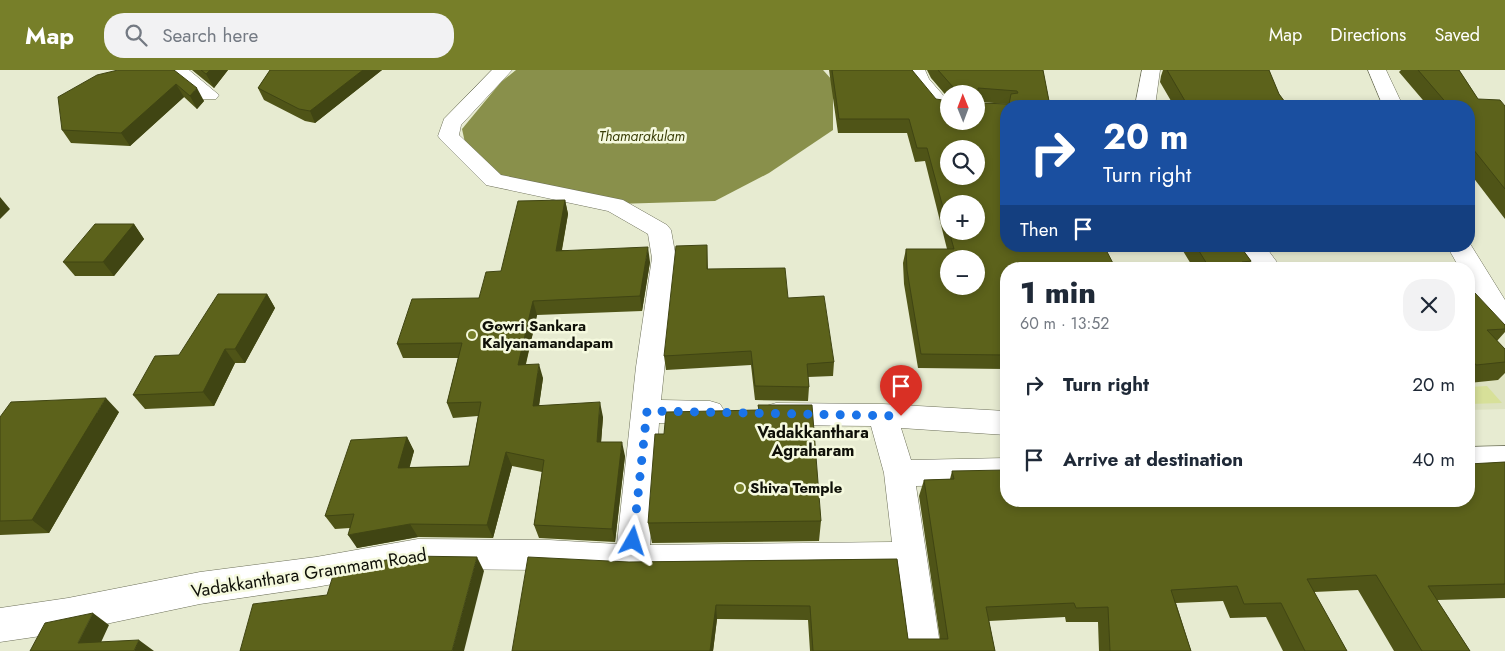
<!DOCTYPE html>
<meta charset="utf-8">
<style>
body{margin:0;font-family:Jost,sans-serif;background:#f2f2f3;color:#1f2937;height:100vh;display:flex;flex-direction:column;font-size:19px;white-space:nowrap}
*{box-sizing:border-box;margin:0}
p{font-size:16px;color:#747a83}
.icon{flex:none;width:28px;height:28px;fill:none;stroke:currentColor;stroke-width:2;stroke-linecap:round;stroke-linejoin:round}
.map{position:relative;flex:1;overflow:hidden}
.details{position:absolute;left:1000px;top:192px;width:475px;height:245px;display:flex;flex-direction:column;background:#fff;border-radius:20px;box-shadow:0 2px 8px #0003}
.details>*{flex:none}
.guide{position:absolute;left:1000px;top:30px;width:475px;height:152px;border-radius:20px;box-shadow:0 2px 8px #0003;background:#1a4fa0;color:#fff;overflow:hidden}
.needle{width:32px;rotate:359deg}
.controls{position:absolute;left:940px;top:15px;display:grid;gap:10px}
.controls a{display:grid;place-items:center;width:45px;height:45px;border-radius:50%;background:#fff;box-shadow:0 2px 8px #0003;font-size:25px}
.pin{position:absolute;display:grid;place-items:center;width:42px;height:42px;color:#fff;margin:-51px -21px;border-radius:50% 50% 50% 0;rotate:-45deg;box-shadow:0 0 5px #0007}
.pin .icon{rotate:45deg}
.me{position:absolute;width:55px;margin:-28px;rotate:6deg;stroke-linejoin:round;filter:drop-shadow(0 0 4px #0008)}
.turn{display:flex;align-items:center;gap:18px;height:105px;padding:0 20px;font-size:22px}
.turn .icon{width:65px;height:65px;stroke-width:2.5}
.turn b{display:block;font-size:35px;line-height:42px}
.then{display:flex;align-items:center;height:48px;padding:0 20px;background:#0003;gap:10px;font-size:19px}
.round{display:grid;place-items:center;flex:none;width:52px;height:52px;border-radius:20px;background:#f2f2f3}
.head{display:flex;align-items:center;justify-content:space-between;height:85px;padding:0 20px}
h1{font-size:30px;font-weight:800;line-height:38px}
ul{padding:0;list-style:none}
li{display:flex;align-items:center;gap:15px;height:75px;padding:0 20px}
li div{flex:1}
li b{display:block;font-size:19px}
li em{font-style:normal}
header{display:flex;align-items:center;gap:30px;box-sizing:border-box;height:70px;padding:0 25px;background:#777f29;color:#fff}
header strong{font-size:24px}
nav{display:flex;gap:28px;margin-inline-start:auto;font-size:18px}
.search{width:350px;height:45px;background:#f2f2f3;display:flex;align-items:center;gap:12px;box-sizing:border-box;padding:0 18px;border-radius:20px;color:#747a83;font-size:19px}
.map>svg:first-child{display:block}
.built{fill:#dde2c0}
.green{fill:#d7e099}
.water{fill:#89904b}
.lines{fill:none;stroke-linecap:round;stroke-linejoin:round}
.minor-casing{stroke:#6d7059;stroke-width:1}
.tertiary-casing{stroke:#6d7059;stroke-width:1}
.minor{fill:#fff;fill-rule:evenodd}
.tertiary{fill:#fff;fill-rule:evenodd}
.wall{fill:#4f5417;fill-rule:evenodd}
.shaded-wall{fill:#404513}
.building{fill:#5c621b;stroke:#404513;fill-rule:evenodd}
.route{stroke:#1a73e8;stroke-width:9;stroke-dasharray:0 16.2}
.poi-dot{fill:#777f29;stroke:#f5f9de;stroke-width:2}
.labels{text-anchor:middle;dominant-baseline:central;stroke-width:5;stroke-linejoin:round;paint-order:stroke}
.far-water-label{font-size:14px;font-style:italic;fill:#3a3e07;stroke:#f5f9de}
.poi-label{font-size:15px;font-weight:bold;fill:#0f1008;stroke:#f5f9de;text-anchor:start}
.neighbourhood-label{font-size:16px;font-weight:bold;fill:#0f1008;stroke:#f5f9de}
.near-street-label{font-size:18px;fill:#0f1008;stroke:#f5f9de}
</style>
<header>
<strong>Map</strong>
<div class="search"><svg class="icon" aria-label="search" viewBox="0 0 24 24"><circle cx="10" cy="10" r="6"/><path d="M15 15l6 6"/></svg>Search here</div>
<nav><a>Map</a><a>Directions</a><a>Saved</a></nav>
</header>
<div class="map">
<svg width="1505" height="581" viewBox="0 0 1505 581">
<rect width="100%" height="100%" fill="#e7ebd1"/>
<path class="built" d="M 1469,244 L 1505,287 L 1505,339 L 1469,340 Z"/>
<path class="green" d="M 1487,316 L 1502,333 L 1469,334 L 1469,317 Z"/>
<path class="water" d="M 516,0 L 823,0 L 833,11 L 833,60 L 769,103 L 715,131 L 616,134 L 516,120 L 469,91 L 462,59 L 501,12 Z"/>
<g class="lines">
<defs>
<path id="minor" d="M 168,0 L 189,0 L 219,25 L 216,29 L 202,29 Z
M 492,0 L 512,0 L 461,55 L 459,65 L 501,105 L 623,130 L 667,155 L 671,160 L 676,188 L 661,330 L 710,331 L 720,334 L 725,342 L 720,350 L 710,353 L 659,353 L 650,475 L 892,472 L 884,403 L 871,356 L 776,355 L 766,352 L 761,344 L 766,336 L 776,333 L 883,334 L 1006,341 L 1006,365 L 901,358 L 911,390 L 1006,388 L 1006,414 L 916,416 L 941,581 L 905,581 L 895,502 L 632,505 L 549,500 L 418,499 L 316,517 L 200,534 L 68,562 L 0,572 L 0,538 L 68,528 L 200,502 L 316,487 L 418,469 L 549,470 L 617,474 L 636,297 L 652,188 L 648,164 L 608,141 L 486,115 L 441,70 L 438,66 L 444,49 Z
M 907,0 L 925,0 L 929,9 L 949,32 L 949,44 L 935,41 L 910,10 Z
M 1142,0 L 1160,0 L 1155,36 L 1135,36 Z
M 1240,176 L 1265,176 L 1282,199 L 1257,199 Z
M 1505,376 L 1505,400 L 1469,401 L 1469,377 Z"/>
<path id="tertiary" d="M 1368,0 L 1386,0 L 1403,36 L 1383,36 Z
M 1469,172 L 1505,230 L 1505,261 L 1496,259 L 1469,213 L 1469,199 L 1460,199 L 1447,176 L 1469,176 Z"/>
</defs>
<use href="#minor" class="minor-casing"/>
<use href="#tertiary" class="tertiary-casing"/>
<use href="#minor" class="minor"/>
<use href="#tertiary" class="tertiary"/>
</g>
<path class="wall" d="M 174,0 L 204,31 L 197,39 L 184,27 L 130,76 L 71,73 L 62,60 Z
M 192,0 L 228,0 L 214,18 Z
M 270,0 L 382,0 L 315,53 L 305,51 L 264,30 L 258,18 Z
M 829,0 L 912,0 L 949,51 L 976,24 L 949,24 L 949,29 L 931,8 L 927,0 L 1043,0 L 1050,36 L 1006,36 L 1006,299 L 918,298 L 904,214 L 903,193 L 906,179 L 947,179 L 925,91 L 915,92 L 907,63 L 838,63 ZM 979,32 L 1009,34 L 979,33 ZM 949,134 L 976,161 L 949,161 Z
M 1163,0 L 1269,0 L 1279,24 L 1288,36 L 1174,36 L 1160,12 L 1161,6 Z
M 1401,0 L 1459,0 L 1478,29 L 1505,36 L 1505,149 L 1469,102 L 1469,36 L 1428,36 L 1399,2 Z
M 565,130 L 568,144 L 562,180 L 650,192 L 642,241 L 537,245 L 526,294 L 543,308 L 539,335 L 603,347 L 601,372 L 625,386 L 615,472 L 539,468 L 534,455 L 542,402 L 512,396 L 493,468 L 418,467 L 357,478 L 350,458 L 335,459 L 325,446 L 407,367 L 414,381 L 409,397 L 469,396 L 478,346 L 453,348 L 447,333 L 458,288 L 403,288 L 397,274 L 479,228 L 501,201 Z
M 134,154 L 144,169 L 114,206 L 75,206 L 63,192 Z
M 707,175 L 708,199 L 788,228 L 834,292 L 833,306 L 808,307 L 809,317 L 808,331 L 755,330 L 751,295 L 666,300 L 664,286 Z
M 1180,176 L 1240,176 L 1251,191 L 1246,199 L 1194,199 Z
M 1469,223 L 1505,255 L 1505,262 L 1497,271 L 1505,279 L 1505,303 L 1498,310 L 1469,313 Z
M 267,224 L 275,238 L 245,293 L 235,293 L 214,336 L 145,339 L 133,325 L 179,285 Z
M 758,335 L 821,451 L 819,471 L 652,473 L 648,453 L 664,364 L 758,340 Z
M 119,342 L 49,463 L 0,465 L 0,347 Z
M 1505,392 L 1505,528 L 1437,530 L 1470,581 L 1394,581 L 1358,520 L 1314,522 L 1347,581 L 1283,581 L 1266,547 L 1230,548 L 1223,531 L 1176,533 L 1191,581 L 1099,581 L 1098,552 L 1066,552 L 1065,547 L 989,551 L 995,581 L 810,581 L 808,550 L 717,549 L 713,581 L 512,581 L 629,492 L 897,489 L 908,569 L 940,569 L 919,426 L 924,410 L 950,409 L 952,401 L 1006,431 Z"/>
<path class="shaded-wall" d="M 210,0 L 228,0 L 214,18 L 206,4 Z
M 363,0 L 382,0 L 315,53 L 310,41 Z
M 176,14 L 184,27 L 130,76 L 121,63 Z
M 197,18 L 204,31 L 197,39 L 190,26 Z
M 0,127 L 10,139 L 0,149 Z
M 565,130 L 568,144 L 559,195 L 556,181 Z
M 134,154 L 144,169 L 114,206 L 103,192 Z
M 648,177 L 650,192 L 642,241 L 640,226 Z
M 267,224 L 275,238 L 245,293 L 235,279 Z
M 533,231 L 537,245 L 522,309 L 518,295 Z
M 225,279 L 235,293 L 214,336 L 203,322 Z
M 539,294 L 543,308 L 537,350 L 533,336 Z
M 106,328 L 119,342 L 49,463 L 32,450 Z
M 600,332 L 603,347 L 600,386 L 597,372 Z
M 407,367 L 414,381 L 406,411 L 398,398 Z
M 622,372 L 625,386 L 615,472 L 612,459 Z
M 506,382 L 512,396 L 493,468 L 487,455 Z
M 410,454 L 418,467 L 357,478 L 348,465 Z
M 477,487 L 484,501 L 464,581 L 452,581 Z
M 716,535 L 717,549 L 713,581 L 710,581 Z
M 93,543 L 109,555 L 97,581 L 78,573 Z
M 139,570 L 154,581 L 134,581 Z"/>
<path class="building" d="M 118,0 L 174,0 L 197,18 L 190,26 L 176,14 L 121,63 L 62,60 L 58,27 L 97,5 Z
M 201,0 L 210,0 L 206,4 Z
M 270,0 L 363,0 L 310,41 L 299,39 L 258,18 Z
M 832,0 L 912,0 L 936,29 L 949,31 L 949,51 L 976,51 L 976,24 L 953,24 L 953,17 L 938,0 L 1043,0 L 1050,36 L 1111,36 L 1006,36 L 1006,176 L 1104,176 L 1116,199 L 1006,199 L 1006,285 L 921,284 L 907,200 L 906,179 L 954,179 L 949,161 L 976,161 L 976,134 L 949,134 L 949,160 L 927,78 L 917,78 L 909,49 L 839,49 ZM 978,18 L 1017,21 L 1018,23 L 1011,24 L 1009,34 L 979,33 ZM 949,79 L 976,79 L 976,106 L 949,106 ZM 949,189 L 976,189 L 976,216 L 949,216 Z
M 1167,0 L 1269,0 L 1279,24 L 1288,36 L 1188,36 Z
M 1418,0 L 1459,0 L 1478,29 L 1500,30 L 1505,36 L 1505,119 L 1469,74 L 1469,36 L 1449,36 Z
M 565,130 L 556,181 L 648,177 L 640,226 L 533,231 L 518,295 L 539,294 L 533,336 L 600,332 L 597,372 L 622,372 L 612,459 L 534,455 L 544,390 L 506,382 L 487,455 L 410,454 L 348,465 L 354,444 L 325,446 L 351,370 L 407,367 L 398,398 L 469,396 L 481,332 L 447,333 L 462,273 L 397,274 L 412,229 L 479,228 L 486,202 L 501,201 L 518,131 Z
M 95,154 L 134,154 L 103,192 L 63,192 Z
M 707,175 L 707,199 L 785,198 L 788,228 L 824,226 L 834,292 L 807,294 L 809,317 L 755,316 L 751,281 L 664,286 L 676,176 Z
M 1196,176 L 1240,176 L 1251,191 L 1242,192 L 1246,199 L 1210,199 Z
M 1469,223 L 1475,223 L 1505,255 L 1505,259 L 1487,260 L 1505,279 L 1505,292 L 1476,295 L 1469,286 Z
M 218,224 L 267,224 L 235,279 L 225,279 L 203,322 L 133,325 L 155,286 L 179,285 Z
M 106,328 L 32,450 L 0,451 L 0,347 L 11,332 Z
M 758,335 L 812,335 L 821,451 L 648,453 L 655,364 L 664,364 L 666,342 L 759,340 Z
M 1505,392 L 1505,514 L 1428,516 L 1470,581 L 1422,581 L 1376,505 L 1307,509 L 1347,581 L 1305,581 L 1281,533 L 1244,534 L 1237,516 L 1171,520 L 1191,581 L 1110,581 L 1108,537 L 1076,538 L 1074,533 L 986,537 L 995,581 L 813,581 L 810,536 L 716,535 L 710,581 L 512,581 L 528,487 L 629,492 L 897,489 L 908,569 L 948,569 L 924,410 L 954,409 L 952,401 L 1006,400 L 1006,431 L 1469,431 L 1469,394 Z
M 409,486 L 477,487 L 452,581 L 240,581 L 253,534 L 327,525 L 335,499 Z
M 93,543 L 78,573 L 139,570 L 134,581 L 30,581 L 45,553 Z"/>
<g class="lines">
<path class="route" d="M 633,471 L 647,341 L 901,346"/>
</g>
<g class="poi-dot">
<circle cx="472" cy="265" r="5"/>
<circle cx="740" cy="418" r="5"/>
</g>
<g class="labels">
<g class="far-water-label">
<text x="642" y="66">Thamarakulam</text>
</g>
<g class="poi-label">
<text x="482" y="256">Gowri Sankara<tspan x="482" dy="17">Kalyanamandapam</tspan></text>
<text x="750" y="418">Shiva Temple</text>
</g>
<g class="neighbourhood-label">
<text x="813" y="362">Vadakkanthara<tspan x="813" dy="18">Agraharam</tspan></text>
</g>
<g class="near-street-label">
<text transform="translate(309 503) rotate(-9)">Vadakkanthara Grammam Road</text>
</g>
</g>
</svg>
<div class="controls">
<a><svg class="needle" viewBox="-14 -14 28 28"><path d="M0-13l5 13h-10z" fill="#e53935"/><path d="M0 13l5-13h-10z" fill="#747a83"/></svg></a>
<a><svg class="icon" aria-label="search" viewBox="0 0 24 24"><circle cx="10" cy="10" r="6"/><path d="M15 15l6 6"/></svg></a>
<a>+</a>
<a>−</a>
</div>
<div class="pin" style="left:901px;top:346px;background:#d93025"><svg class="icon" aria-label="arrive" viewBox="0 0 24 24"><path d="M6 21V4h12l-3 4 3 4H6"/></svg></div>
<svg class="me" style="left:633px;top:471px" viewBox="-20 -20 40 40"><path d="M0-17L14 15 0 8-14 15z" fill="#1a73e8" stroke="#fff" stroke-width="4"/></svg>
<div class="guide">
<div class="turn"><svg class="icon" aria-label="right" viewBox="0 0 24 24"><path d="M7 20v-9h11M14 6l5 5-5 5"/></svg><div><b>20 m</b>Turn right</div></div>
<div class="then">Then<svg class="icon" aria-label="arrive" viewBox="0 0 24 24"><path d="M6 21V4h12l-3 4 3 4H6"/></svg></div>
</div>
<section class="details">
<div class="head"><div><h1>1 min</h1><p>60 m · 13:52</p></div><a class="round"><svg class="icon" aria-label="close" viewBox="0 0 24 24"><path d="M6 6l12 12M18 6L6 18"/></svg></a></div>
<ul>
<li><svg class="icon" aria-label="right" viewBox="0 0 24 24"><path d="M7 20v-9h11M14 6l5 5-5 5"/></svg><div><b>Turn right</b></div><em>20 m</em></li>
<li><svg class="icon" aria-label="arrive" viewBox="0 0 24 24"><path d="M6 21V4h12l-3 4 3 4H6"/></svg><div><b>Arrive at destination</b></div><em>40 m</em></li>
</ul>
</section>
</div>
